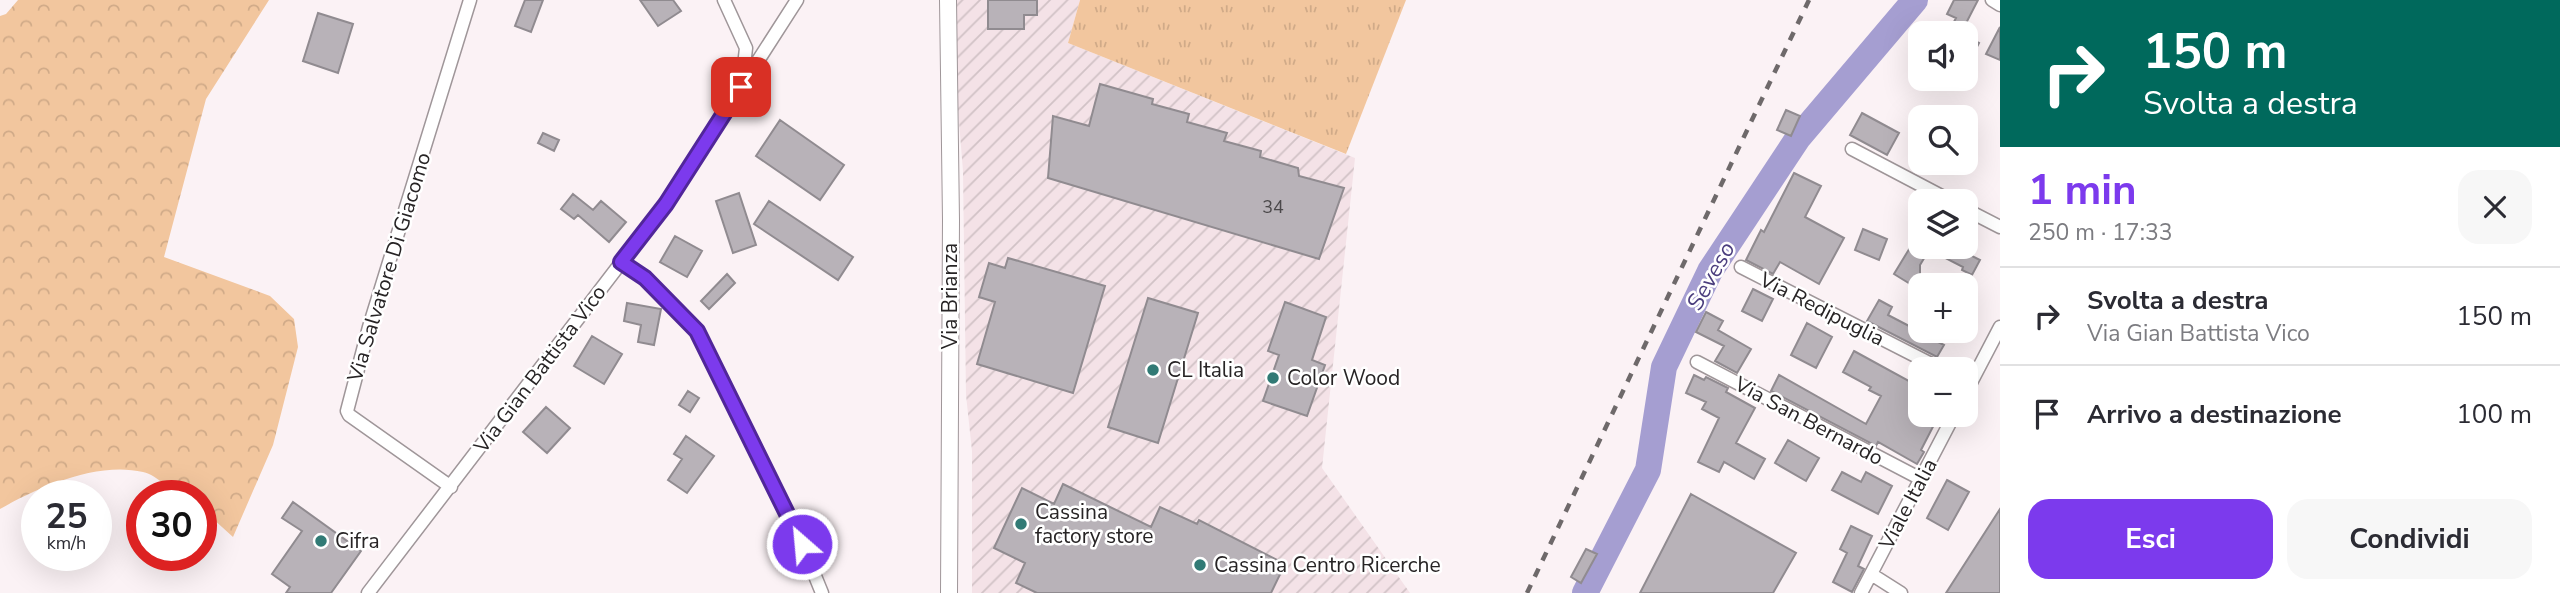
<!DOCTYPE html>
<html lang="it">
<meta charset="utf-8">
<style>
body{margin:0;font-family:"Nunito Sans",sans-serif;background:#f7f7f7;color:#2b2b33;height:100vh;display:flex;flex-direction:column;font-size:26px;white-space:nowrap}
*{box-sizing:border-box;margin:0}
p{font-size:23px;color:#7c7c81}
.icon{flex:none;width:38px;height:38px;fill:none;stroke:currentColor;stroke-width:2;stroke-linecap:round;stroke-linejoin:round}
.map{position:relative;flex:1;overflow:hidden}
.side{display:flex;flex-direction:column;background:#fff;width:560px}
.side>*{flex:none}
.guide{background:#00695c;color:#fff;overflow:hidden}
.tools{position:absolute;left:1908px;top:21px;display:grid;gap:14px}
.tools a{display:grid;place-items:center;width:70px;height:70px;border-radius:14px;background:#fff;box-shadow:0 7px 28px #0002;font-size:35px}
.speed{position:absolute;left:21px;top:480px;display:flex;gap:14px;font-size:35px;font-weight:700;text-align:center}
.speed>*{display:grid;place-content:center;width:91px;height:91px;border-radius:50%;background:#fff;box-shadow:0 7px 28px #0002;line-height:1}
.speed small{font-size:18px;font-weight:400}
.speed .limit{border:10px solid #d22;background:#fff;color:#111}
.pin{position:absolute;display:grid;place-items:center;width:60px;height:60px;color:#fff;margin:-30px;border-radius:14px;box-shadow:0 4px 10px #0006}
.me{position:absolute;width:77px;margin:-38px;rotate:333deg;stroke-linejoin:round;filter:drop-shadow(0 0 5px #0008)}
.turn{display:flex;align-items:center;gap:24px;height:147px;padding:0 28px;font-size:32px}
.turn .icon{width:91px;height:91px;stroke-width:2.5}
.turn b{display:block;font-size:49px;line-height:60px}
.round{display:grid;place-items:center;flex:none;width:74px;height:74px;border-radius:21px;background:#f7f7f7}
.overview{display:flex;align-items:center;justify-content:space-between;height:119px;padding:0 28px}
h1{font-size:42px;font-weight:700;line-height:52px;color:#7c3aed}
.primary-button{display:flex;gap:14px;margin-top:auto;padding:14px 28px}
.primary-button a{flex:1;height:80px;border-radius:21px;background:#7c3aed;color:#fff;font-size:28px;font-weight:700;line-height:80px;text-align:center}
.primary-button a+a{background:#f7f7f7;color:#2b2b33}
ul{padding:0;list-style:none}
li{display:flex;align-items:center;gap:21px;height:98px;padding:0 28px;border-top:2px solid #e1e1e2}
li div{flex:1}
li b{display:block;font-size:26px}
li em{font-style:normal}
main{display:flex;flex:1;min-height:0}
.map>svg:first-child{display:block}
.industrial{fill:url(#industrial-furrows)}
.grass{fill:url(#grass-tufts)}
.forest{fill:url(#forest-crowns)}
.lines{fill:none;stroke-linecap:round;stroke-linejoin:round}
.river{stroke:#a59ed1;stroke-width:26}
.building{fill:#b8b2b8;stroke:#908b90;stroke-width:2}
.minor-casing{stroke:#9f9699;stroke-width:15}
.tertiary-casing{stroke:#9f9699;stroke-width:18}
.minor{stroke:#fff;stroke-width:12}
.tertiary{stroke:#fff;stroke-width:16}
.rail{stroke:#6e696a;stroke-width:4.5;stroke-dasharray:9 9;stroke-linecap:butt}
.route-casing{stroke:#51269a;stroke-width:18}
.route{stroke:#7c3aed;stroke-width:12}
.poi-dot{fill:#317a75;stroke:#fff;stroke-width:2.5}
.labels{text-anchor:middle;dominant-baseline:central;stroke-width:5;stroke-linejoin:round;paint-order:stroke}
.number-label{font-size:18px;fill:#4b484a}
.street-label{font-size:21px;fill:#272425;stroke:#fff}
.poi-label{font-size:21px;fill:#272425;stroke:#fff;text-anchor:start}
.water-label{font-size:23px;font-style:italic;fill:#4b3e7e;stroke:#fff}
</style>
<main>
<div class="map">
<svg width="2000" height="593" viewBox="0 0 2000 593">
<defs>
<pattern id="industrial-furrows" width="10" height="10" patternUnits="userSpaceOnUse" patternTransform="scale(1.75)"><rect width="10" height="10" fill="#f4e2e7"/><path d="M-1 1l2-2M0 10L10 0M9 11l2-2" fill="none" stroke="#d1c2c6"/></pattern>
<pattern id="grass-tufts" width="24" height="20" patternUnits="userSpaceOnUse" patternTransform="scale(1.75)"><rect width="24" height="20" fill="#f2c69e"/><path d="M3 7l-1-3M5 7V3M7 7l1-3M15 17l-1-3M17 17v-4M19 17l1-3" fill="none" stroke="#d0aa88"/></pattern>
<pattern id="forest-crowns" width="20" height="18" patternUnits="userSpaceOnUse" patternTransform="scale(1.75)"><rect width="20" height="18" fill="#f2c69e"/><path d="M2 6a3 3 0 1 1 6 0M12 15a3 3 0 1 1 6 0" fill="none" stroke="#d0aa88"/></pattern>
</defs>
<rect width="100%" height="100%" fill="#fbf2f5"/>
<path class="industrial" d="M 949,0 L 1080,0 L 1068,43 L 1355,158 L 1322,468 L 1410,593 L 972,593 L 972,451 L 966,395 L 963,171 Z"/>
<path class="grass" d="M 1080,0 L 1406,0 L 1346,154 L 1068,43 Z"/>
<path class="forest" d="M 18,0 L 269,0 L 206,99 L 164,257 L 270,296 L 294,319 L 298,347 L 273,445 L 233,537 L 201,508 L 201,495 C 196,495 190,496 185,495 C 170,493 158,475 143,472 C 98,461 38,487 0,509 L 0,16 L 6,14 Z"/>
<g class="lines">
<path class="river" d="M 1585,593 L 1648,470 L 1664,367 L 1710,271 L 1798,138 L 1915,0"/>
</g>
<path class="building" d="M 525,0 L 543,0 L 531,32 L 515,26 Z
M 640,0 L 673,0 L 681,11 L 658,26 Z
M 988,0 L 1037,0 L 1037,15 L 1024,15 L 1024,29 L 988,29 Z
M 1954,0 L 1978,0 L 1961,33 L 1948,33 L 1956,18 L 1947,14 Z
M 318,13 L 353,24 L 338,73 L 303,61 Z
M 2000,27 L 2000,60 L 1986,54 Z
M 1965,36 L 1979,43 L 1965,70 Z
M 1100,84 L 1153,99 L 1152,104 L 1189,114 L 1187,122 L 1227,133 L 1224,141 L 1261,151 L 1260,157 L 1298,168 L 1299,176 L 1344,188 L 1319,259 L 1048,178 L 1053,116 L 1089,126 Z
M 1786,110 L 1800,116 L 1791,136 L 1777,130 Z
M 1862,113 L 1899,133 L 1887,155 L 1850,135 Z
M 780,120 L 844,165 L 820,200 L 756,156 Z
M 543,133 L 559,140 L 554,151 L 538,143 Z
M 1794,173 L 1821,186 L 1805,217 L 1844,238 L 1819,284 L 1780,262 L 1773,274 L 1746,260 L 1761,230 L 1764,232 Z
M 739,193 L 756,245 L 733,253 L 716,201 Z
M 573,194 L 593,210 L 601,201 L 626,222 L 609,242 L 578,215 L 574,219 L 561,209 Z
M 769,201 L 853,257 L 838,280 L 754,224 Z
M 1863,229 L 1887,239 L 1879,260 L 1855,250 Z
M 675,236 L 702,251 L 687,277 L 660,262 Z
M 1911,246 L 1926,255 L 1920,265 L 1920,290 L 1894,274 Z
M 1924,247 L 1962,247 L 1960,250 L 1980,260 L 1972,275 L 1962,270 L 1963,267 Z
M 1008,258 L 1105,286 L 1073,393 L 977,364 L 995,302 L 979,297 L 989,263 L 1005,268 Z
M 727,274 L 735,283 L 709,309 L 701,301 Z
M 1753,289 L 1773,299 L 1762,321 L 1742,311 Z
M 1148,298 L 1198,313 L 1158,443 L 1108,427 Z
M 1879,300 L 1892,307 L 1888,315 L 1911,327 L 1920,307 L 1920,331 L 1943,331 L 1938,342 L 1944,345 L 1937,357 L 1867,321 Z
M 1285,302 L 1326,317 L 1312,360 L 1325,365 L 1307,416 L 1263,401 L 1279,355 L 1268,351 Z
M 627,303 L 661,309 L 654,345 L 638,342 L 641,325 L 624,321 Z
M 1706,312 L 1723,321 L 1718,330 L 1751,349 L 1737,373 L 1715,361 L 1724,346 L 1696,332 Z
M 1807,323 L 1832,337 L 1816,368 L 1791,355 Z
M 592,336 L 622,354 L 604,384 L 574,366 Z
M 1854,351 L 1920,387 L 1920,415 L 1939,415 L 1921,450 L 1924,452 L 1917,464 L 1878,442 L 1876,446 L 1771,391 L 1779,375 L 1866,424 L 1881,396 L 1869,390 L 1871,387 L 1843,372 Z
M 1694,375 L 1704,380 L 1706,377 L 1728,388 L 1726,392 L 1755,408 L 1736,443 L 1765,459 L 1754,479 L 1724,462 L 1719,472 L 1698,462 L 1719,418 L 1702,409 L 1706,402 L 1686,393 Z
M 688,391 L 699,398 L 690,412 L 679,405 Z
M 546,407 L 570,428 L 547,453 L 523,432 Z
M 686,436 L 714,456 L 687,493 L 668,480 L 682,459 L 674,454 Z
M 1788,440 L 1819,458 L 1806,481 L 1775,463 Z
M 1842,472 L 1861,482 L 1866,472 L 1892,486 L 1878,514 L 1832,490 Z
M 1947,480 L 1969,492 L 1948,530 L 1927,518 Z
M 1063,484 L 1151,527 L 1160,507 L 1197,524 L 1199,520 L 1285,564 L 1271,593 L 1037,593 L 1016,583 L 1025,563 L 994,548 L 1022,488 L 1054,504 Z
M 1691,494 L 1796,553 L 1773,593 L 1640,593 Z
M 293,502 L 361,551 L 331,593 L 286,593 L 290,587 L 272,574 L 302,531 L 282,518 Z
M 2000,509 L 2000,593 L 1946,593 Z
M 1851,526 L 1872,536 L 1858,566 L 1864,569 L 1852,592 L 1833,582 L 1847,553 L 1840,549 Z
M 1586,549 L 1597,554 L 1581,583 L 1571,577 Z"/>
<g class="lines">
<defs>
<path id="minor" d="M 724,0 L 746,48 L 742,83
M 1992,0 L 2000,5
M 1852,149 L 1951,201
M 1965,209 L 2000,227
M 622,262 L 645,278 L 697,331 L 802,544 L 822,593
M 1741,267 L 1941,369
M 1697,362 L 1921,479
M 1965,394 L 2000,327
M 451,487 L 349,415 L 347,411 L 369,327 L 470,0
M 1871,574 L 1901,593
M 368,593 L 666,204 L 797,0
M 1861,593 L 1954,415"/>
<path id="tertiary" d="M 948,0 L 951,220 L 949,593"/>
</defs>
<use href="#minor" class="minor-casing"/>
<use href="#tertiary" class="tertiary-casing"/>
<use href="#minor" class="minor"/>
<use href="#tertiary" class="tertiary"/>
<path class="rail" d="M 1527,593 L 1809,0"/>
</g>
<g class="lines">
<defs>
<path id="route" d="M 741,87 L 666,204 L 621,262 L 645,278 L 697,331 L 802,544"/>
</defs>
<use href="#route" class="route-casing"/>
<use href="#route" class="route"/>
</g>
<g class="poi-dot">
<circle cx="1153" cy="370" r="7"/>
<circle cx="1273" cy="378" r="7"/>
<circle cx="1021" cy="524" r="7"/>
<circle cx="321" cy="541" r="7"/>
<circle cx="1200" cy="565" r="7"/>
</g>
<g class="labels">
<g class="number-label">
<text x="1273" y="207">34</text>
</g>
<g class="street-label">
<text transform="translate(389 267) rotate(-73)">Via Salvatore Di Giacomo</text>
<text transform="translate(950 296) rotate(-90)">Via Brianza</text>
<text transform="translate(1822 309) rotate(27)">Via Redipuglia</text>
<text transform="translate(540 369) rotate(-53)">Via Gian Battista Vico</text>
<text transform="translate(1809 421) rotate(28)">Via San Bernardo</text>
<text transform="translate(1908 504) rotate(-62)">Viale Italia</text>
</g>
<g class="poi-label">
<text x="1167" y="370">CL Italia</text>
<text x="1287" y="378">Color Wood</text>
<text x="1035" y="512">Cassina<tspan x="1035" dy="24">factory store</tspan></text>
<text x="335" y="541">Cifra</text>
<text x="1214" y="565">Cassina Centro Ricerche</text>
</g>
<g class="water-label">
<text transform="translate(1711 276) rotate(-61)">Seveso</text>
</g>
</g>
</svg>
<div class="tools">
<a><svg class="icon" aria-label="sound" viewBox="0 0 24 24"><path d="M4 9h4l5-4v14l-5-4H4zM17 9q2 3 0 6"/></svg></a>
<a><svg class="icon" aria-label="search" viewBox="0 0 24 24"><circle cx="10" cy="10" r="6"/><path d="M15 15l6 6"/></svg></a>
<a><svg class="icon" aria-label="layers" viewBox="0 0 24 24"><path d="M12 4l9 5-9 5-9-5zM3 14l9 5 9-5"/></svg></a>
<a>+</a>
<a>−</a>
</div>
<div class="speed"><div>25<small>km/h</small></div><div class="limit">30</div></div>
<div class="pin" style="left:741px;top:87px;background:#d93025"><svg class="icon" aria-label="arrive" viewBox="0 0 24 24"><path d="M6 21V4h12l-3 4 3 4H6"/></svg></div>
<svg class="me" style="left:802px;top:544px" viewBox="-20 -20 40 40"><circle r="17" fill="#7c3aed" stroke="#fff" stroke-width="3"/><path d="M0-11L8 9 0 5-8 9z" fill="#fff"/></svg>
</div>
<section class="side">
<div class="guide">
<div class="turn"><svg class="icon" aria-label="right" viewBox="0 0 24 24"><path d="M7 20v-9h11M14 6l5 5-5 5"/></svg><div><b>150 m</b>Svolta a destra</div></div>
</div>
<div class="overview"><div><h1>1 min</h1><p>250 m · 17:33</p></div><a class="round"><svg class="icon" aria-label="close" viewBox="0 0 24 24"><path d="M6 6l12 12M18 6L6 18"/></svg></a></div>
<ul>
<li><svg class="icon" aria-label="right" viewBox="0 0 24 24"><path d="M7 20v-9h11M14 6l5 5-5 5"/></svg><div><b>Svolta a destra</b><p>Via Gian Battista Vico</p></div><em>150 m</em></li>
<li><svg class="icon" aria-label="arrive" viewBox="0 0 24 24"><path d="M6 21V4h12l-3 4 3 4H6"/></svg><div><b>Arrivo a destinazione</b></div><em>100 m</em></li>
</ul>
<div class="primary-button"><a>Esci</a><a>Condividi</a></div>
</section>
</main>
